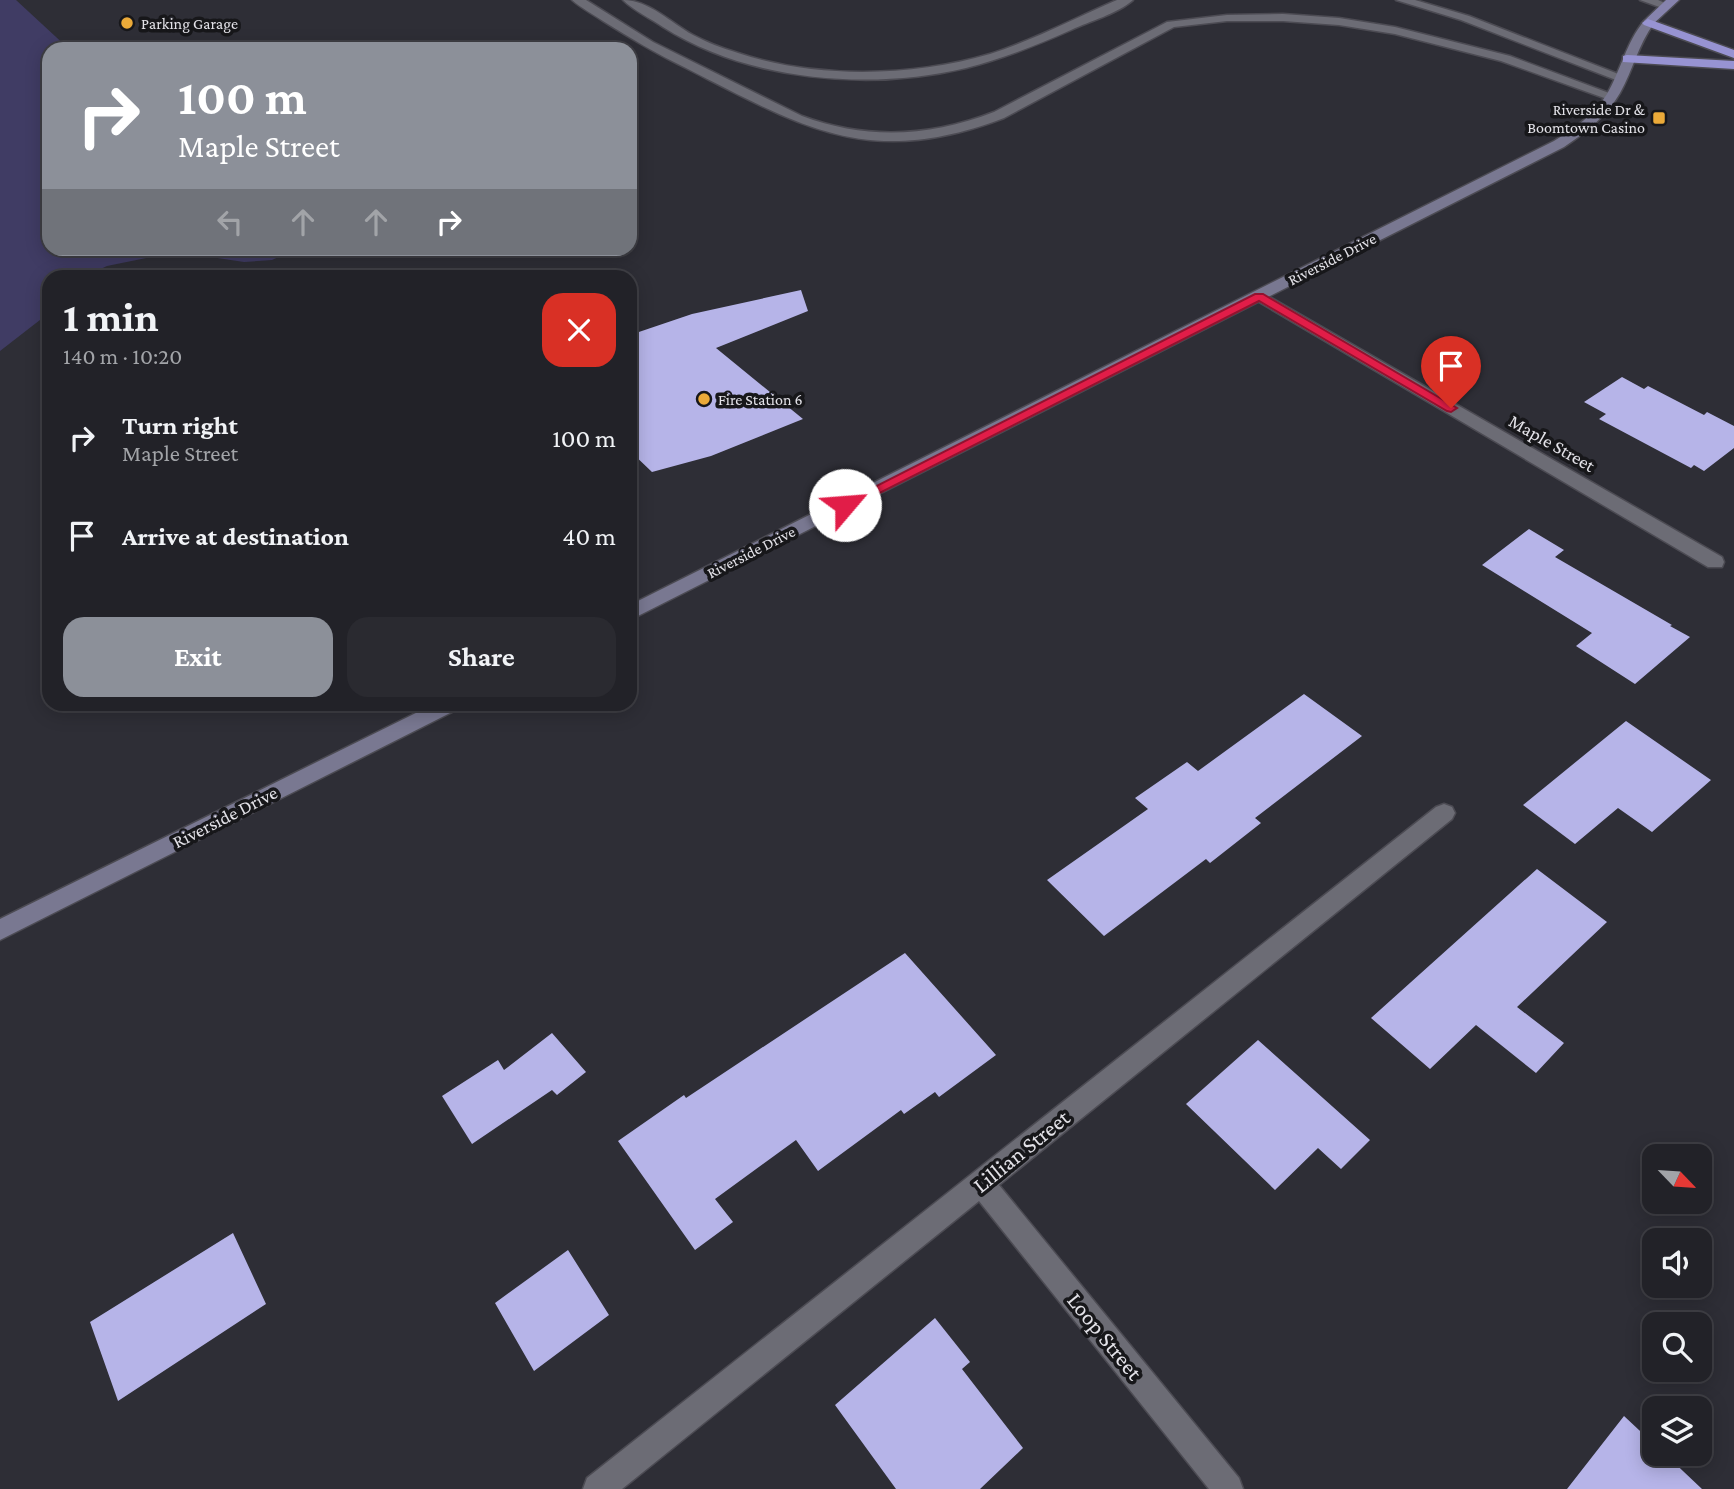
<!DOCTYPE html>
<meta charset="utf-8">
<style>
body{margin:0;font-family:"Crimson Pro",serif;background:#2a2a30;color:#f1f3f6;height:100vh;display:flex;flex-direction:column;font-size:26px;white-space:nowrap}
*{box-sizing:border-box;margin:0}
p{font-size:23px;color:#a2a4a8}
.icon{flex:none;width:38px;height:38px;fill:none;stroke:currentColor;stroke-width:2;stroke-linecap:round;stroke-linejoin:round}
.map{position:relative;flex:1;overflow:hidden}
.panel{position:absolute;left:42px;top:270px;width:595px;height:441px;display:flex;flex-direction:column;background:#222228;border-radius:21px;box-shadow:0 4px 18px #0003,0 0 0 2px #3f3f45}
.panel>*{flex:none}
.top-card{position:absolute;left:42px;top:42px;width:595px;height:214px;border-radius:21px;box-shadow:0 4px 18px #0003,0 0 0 2px #3f3f45;background:#8c9099;color:#fff;overflow:hidden}
.needle{width:46px;rotate:115deg}
.controls{position:absolute;left:1642px;top:1144px;display:grid;gap:14px}
.controls a{display:grid;place-items:center;width:70px;height:70px;border-radius:14px;background:#222228;box-shadow:0 4px 18px #0003,0 0 0 2px #3f3f45;font-size:35px}
.pin{position:absolute;display:grid;place-items:center;width:60px;height:60px;color:#fff;margin:-72px -30px;border-radius:50% 50% 50% 0;rotate:-45deg;box-shadow:0 0 7px #0007}
.pin .icon{rotate:45deg}
.me{position:absolute;width:77px;margin:-38px;rotate:63deg;stroke-linejoin:round;filter:drop-shadow(0 0 5px #0008)}
.turn{display:flex;align-items:center;gap:24px;height:147px;padding:0 21px;font-size:32px}
.turn .icon{width:91px;height:91px;stroke-width:2.5}
.turn b{display:block;font-size:49px;line-height:60px}
.lanes{display:flex;align-items:center;height:66px;padding:0 21px;background:#0003;justify-content:center;gap:35px;direction:ltr}
.lanes .off{opacity:.35}
.round{display:grid;place-items:center;flex:none;width:74px;height:74px;border-radius:21px;background:#2a2a30}
.headline{display:flex;align-items:center;justify-content:space-between;height:119px;padding:0 21px}
h1{font-size:42px;font-weight:700;line-height:52px}
.primary-button{display:flex;gap:14px;margin-top:auto;padding:14px 21px}
.primary-button a{flex:1;height:80px;border-radius:21px;background:#8c9099;color:#fff;font-size:28px;font-weight:700;line-height:80px;text-align:center}
.primary-button a+a{background:#2a2a30;color:#f1f3f6}
ul{padding:0;list-style:none}
li{display:flex;align-items:center;gap:21px;height:98px;padding:0 21px}
li div{flex:1}
li b{display:block;font-size:26px}
li em{font-style:normal}
.map>svg:first-child{display:block}
.green{fill:#403c64}
.building{fill:#b6b4e8}
.lines{fill:none;stroke-linecap:round;stroke-linejoin:round}
.lane-casing{stroke:#4c4b53;stroke-width:3}
.street-casing{stroke:#4c4b53;stroke-width:3}
.secondary-casing{stroke:#4c4b53;stroke-width:3}
.primary-casing{stroke:#4c4b53;stroke-width:3}
.highway-casing{stroke:#4c4b53;stroke-width:3}
.lane{fill:#6c6c75;fill-rule:evenodd}
.street{fill:#6c6c75;fill-rule:evenodd}
.secondary{fill:#797891;fill-rule:evenodd}
.primary{fill:#8683ad;fill-rule:evenodd}
.highway{fill:#9793d2;fill-rule:evenodd}
.route{fill:#e11d48;stroke:#92132f;stroke-width:2}
.poi-dot{fill:#ebaa39;stroke:#17171a;stroke-width:2.5}
.labels{text-anchor:middle;dominant-baseline:central;stroke-width:7;stroke-linejoin:round;paint-order:stroke}
.far-poi-label{font-size:16px;fill:#e3e2e8;stroke:#17171a;text-anchor:start}
.far-street-label{font-size:16px;fill:#e3e2e8;stroke:#17171a}
.street-label{font-size:19px;fill:#e3e2e8;stroke:#17171a}
.near-street-label{font-size:23px;fill:#e3e2e8;stroke:#17171a}
</style>
<div class="map">
<svg width="1734" height="1489" viewBox="0 0 1734 1489">
<rect width="100%" height="100%" fill="#2e2e36"/>
<path class="green" d="M 0,0 L 16,0 L 69,49 L 49,49 L 49,248 L 284,248 L 285,254 L 272,260 L 244,262 L 204,256 L 156,256 L 107,266 L 86,276 L 49,276 L 49,313 L 0,351 Z"/>
<path class="building" d="M 801,290 L 808,311 L 716,348 L 803,419 L 711,456 L 652,472 L 630,451 L 630,335 L 692,314 Z
M 1622,377 L 1644,389 L 1648,386 L 1704,415 L 1707,412 L 1734,426 L 1734,448 L 1704,471 L 1694,465 L 1691,468 L 1599,419 L 1606,414 L 1584,402 Z
M 1529,529 L 1564,550 L 1555,557 L 1672,625 L 1670,626 L 1690,637 L 1635,684 L 1576,646 L 1592,633 L 1482,565 Z
M 1304,694 L 1362,736 L 1255,818 L 1261,823 L 1210,863 L 1206,859 L 1104,936 L 1047,880 L 1148,809 L 1135,798 L 1187,762 L 1198,771 Z
M 1626,721 L 1711,780 L 1652,832 L 1618,808 L 1575,844 L 1523,805 Z
M 1537,869 L 1607,922 L 1517,1007 L 1564,1043 L 1536,1073 L 1476,1025 L 1430,1069 L 1371,1018 Z
M 905,953 L 996,1055 L 939,1097 L 935,1092 L 904,1114 L 901,1110 L 818,1171 L 796,1140 L 715,1199 L 733,1222 L 695,1250 L 618,1141 L 684,1095 L 686,1098 Z
M 552,1033 L 586,1072 L 557,1095 L 552,1090 L 472,1144 L 442,1096 L 498,1060 L 504,1070 Z
M 1258,1040 L 1370,1140 L 1341,1169 L 1318,1148 L 1275,1190 L 1186,1104 Z
M 233,1233 L 266,1304 L 118,1401 L 90,1322 Z
M 568,1250 L 609,1315 L 534,1371 L 495,1303 Z
M 935,1318 L 970,1362 L 962,1369 L 1023,1448 L 980,1489 L 896,1489 L 835,1405 Z
M 1624,1416 L 1654,1444 L 1654,1454 L 1665,1454 L 1702,1489 L 1567,1489 Z"/>
<g class="lines">
<defs>
<path id="lane" d="M 572,0 L 586,0 L 653,42 L 802,116 C 866,140 930,137 994,112 L 1167,22 L 1227,15 L 1283,14 L 1339,18 L 1395,27 L 1510,56 L 1617,96 L 1615,99 L 1607,99 L 1501,61 L 1395,34 L 1339,25 L 1283,21 L 1227,21 L 1174,27 L 1004,118 C 869,169 804,128 686,68 C 657,54 630,38 603,21 C 593,14 581,8 572,0 Z
M 623,0 C 649,0 671,23 693,35 C 708,43 722,48 738,53 C 815,79 912,77 990,54 C 1034,40 1075,18 1117,0 L 1133,0 C 1117,14 1090,21 1071,30 C 1037,45 1002,59 966,68 C 869,91 748,81 663,27 C 650,18 634,11 623,0 Z
M 1396,0 L 1415,0 L 1469,16 L 1626,77 L 1620,81 L 1616,80 L 1461,20 Z
M 1640,0 L 1658,0 L 1671,6 L 1665,9 Z"/>
<path id="street" d="M 1259,291 L 1722,557 L 1724,562 L 1722,567 L 1708,567 L 1254,299 L 1251,296 Z
M 1444,804 L 1452,807 L 1455,813 L 1452,819 L 999,1185 L 1239,1478 L 1243,1489 L 1209,1489 L 979,1201 L 622,1489 L 583,1489 L 587,1478 L 1436,807 Z"/>
<path id="secondary" d="M 1644,21 L 1654,23 C 1638,45 1633,70 1620,93 C 1607,116 1585,133 1564,147 L 630,620 L 630,605 L 1554,141 C 1574,129 1595,114 1607,94 C 1621,70 1626,43 1644,21 Z
M 434,704 L 461,704 L 458,709 L 0,940 L 0,919 Z"/>
<path id="primary" d="M 1666,0 L 1679,0 L 1652,25 L 1644,25 L 1644,21 Z"/>
<path id="highway" d="M 1648,19 L 1734,50 L 1734,58 L 1644,25 L 1642,23 Z
M 1627,55 L 1734,61 L 1734,69 L 1623,62 L 1623,56 Z"/>
</defs>
<use href="#lane" class="lane-casing"/>
<use href="#street" class="street-casing"/>
<use href="#secondary" class="secondary-casing"/>
<use href="#primary" class="primary-casing"/>
<use href="#highway" class="highway-casing"/>
<use href="#lane" class="lane"/>
<use href="#street" class="street"/>
<use href="#secondary" class="secondary"/>
<use href="#primary" class="primary"/>
<use href="#highway" class="highway"/>
</g>
<path class="route" d="M 1255,294 L 1263,294 L 1457,408 L 1451,412 L 1447,411 L 1259,301 L 850,508 L 845,509 L 839,505 Z"/>
<g class="poi-dot">
<circle cx="127" cy="23" r="7"/>
<rect x="1652" y="111" width="14" height="14" rx="3.5"/>
<circle cx="704" cy="399" r="7"/>
</g>
<g class="labels">
<g class="far-poi-label">
<text x="141" y="23">Parking Garage</text>
<text x="1645" y="109" text-anchor="end">Riverside Dr &amp;<tspan x="1645" dy="18">Boomtown Casino</tspan></text>
<text x="718" y="399">Fire Station 6</text>
</g>
<g class="far-street-label">
<text transform="translate(1332 259) rotate(-27)">Riverside Drive</text>
<text transform="translate(751 552) rotate(-27)">Riverside Drive</text>
</g>
<g class="street-label">
<text transform="translate(1552 443) rotate(30)">Maple Street</text>
<text transform="translate(225 817) rotate(-27)">Riverside Drive</text>
</g>
<g class="near-street-label">
<text transform="translate(1021 1151) rotate(-39)">Lillian Street</text>
<text transform="translate(1105 1336) rotate(51)">Loop Street</text>
</g>
</g>
</svg>
<div class="controls">
<a><svg class="needle" viewBox="-14 -14 28 28"><path d="M0-13l5 13h-10z" fill="#e53935"/><path d="M0 13l5-13h-10z" fill="#a2a4a8"/></svg></a>
<a><svg class="icon" aria-label="sound" viewBox="0 0 24 24"><path d="M4 9h4l5-4v14l-5-4H4zM17 9q2 3 0 6"/></svg></a>
<a><svg class="icon" aria-label="search" viewBox="0 0 24 24"><circle cx="10" cy="10" r="6"/><path d="M15 15l6 6"/></svg></a>
<a><svg class="icon" aria-label="layers" viewBox="0 0 24 24"><path d="M12 4l9 5-9 5-9-5zM3 14l9 5 9-5"/></svg></a>
</div>
<div class="pin" style="left:1451px;top:408px;background:#d93025"><svg class="icon" aria-label="arrive" viewBox="0 0 24 24"><path d="M6 21V4h12l-3 4 3 4H6"/></svg></div>
<svg class="me" style="left:845px;top:505px" viewBox="-20 -20 40 40"><circle r="19" fill="#fff"/><path d="M0-13L10 11 0 6-10 11z" fill="#e11d48"/></svg>
<div class="top-card">
<div class="turn"><svg class="icon" aria-label="right" viewBox="0 0 24 24"><path d="M7 20v-9h11M14 6l5 5-5 5"/></svg><div><b>100 m</b>Maple Street</div></div>
<div class="lanes"><svg class="icon off" aria-label="left" viewBox="0 0 24 24"><path d="M17 20v-9H6M10 6l-5 5 5 5"/></svg><svg class="icon off" aria-label="ahead" viewBox="0 0 24 24"><path d="M12 20V5M6 11l6-6 6 6"/></svg><svg class="icon off" aria-label="ahead" viewBox="0 0 24 24"><path d="M12 20V5M6 11l6-6 6 6"/></svg><svg class="icon" aria-label="right" viewBox="0 0 24 24"><path d="M7 20v-9h11M14 6l5 5-5 5"/></svg></div>
</div>
<section class="panel">
<div class="headline"><div><h1>1 min</h1><p>140 m · 10:20</p></div><a class="round" style="background:#d93025;color:#fff"><svg class="icon" aria-label="close" viewBox="0 0 24 24"><path d="M6 6l12 12M18 6L6 18"/></svg></a></div>
<ul>
<li><svg class="icon" aria-label="right" viewBox="0 0 24 24"><path d="M7 20v-9h11M14 6l5 5-5 5"/></svg><div><b>Turn right</b><p>Maple Street</p></div><em>100 m</em></li>
<li><svg class="icon" aria-label="arrive" viewBox="0 0 24 24"><path d="M6 21V4h12l-3 4 3 4H6"/></svg><div><b>Arrive at destination</b></div><em>40 m</em></li>
</ul>
<div class="primary-button"><a>Exit</a><a>Share</a></div>
</section>
</div>
